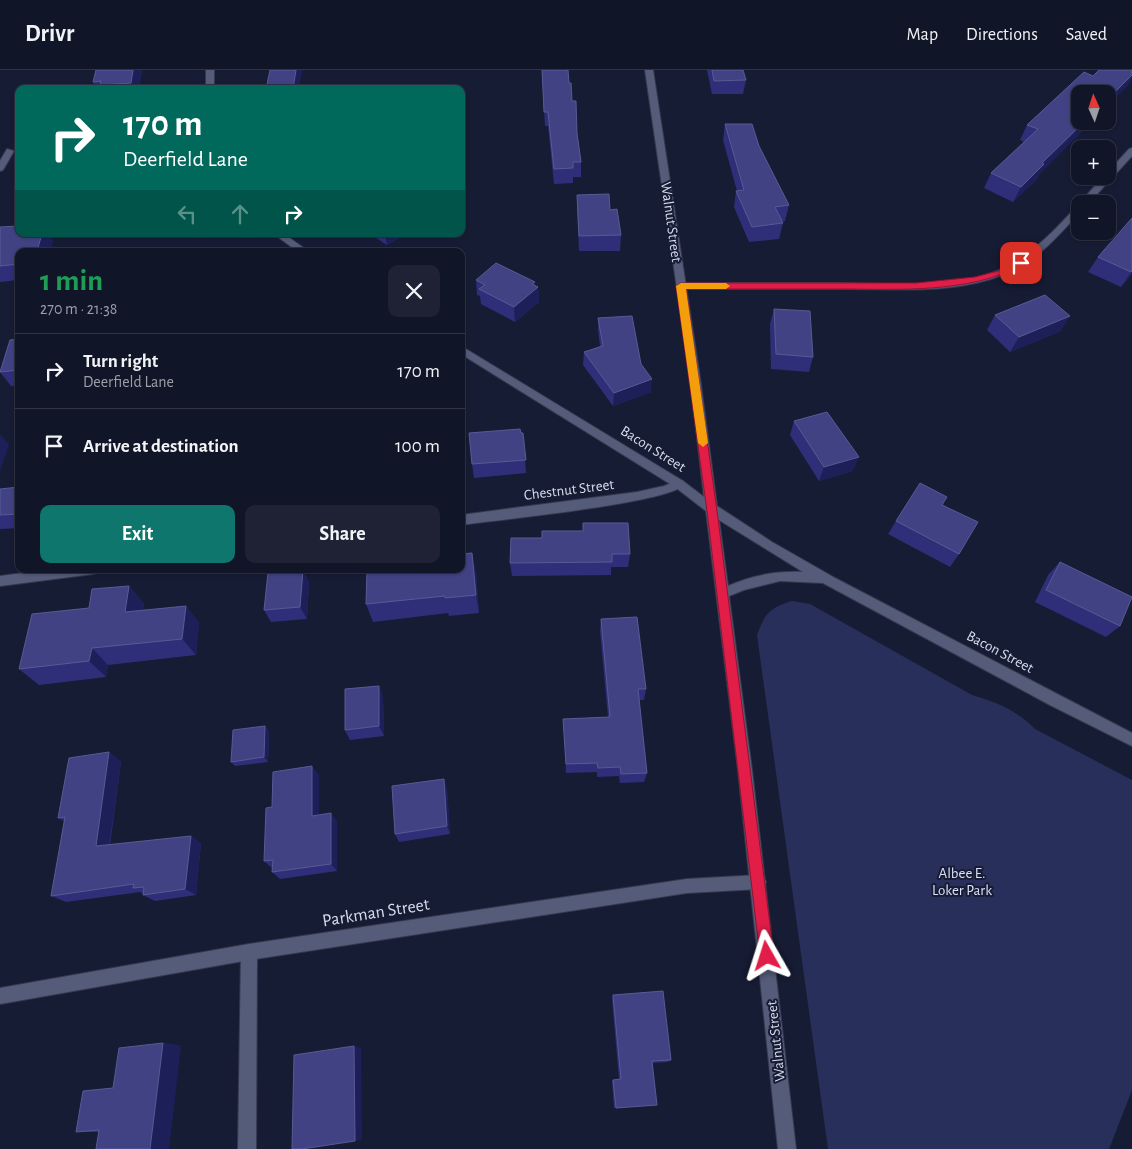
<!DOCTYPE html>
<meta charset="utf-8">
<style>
body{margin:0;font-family:"Alegreya Sans",sans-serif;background:#1e2234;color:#f1f3f6;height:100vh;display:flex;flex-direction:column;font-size:19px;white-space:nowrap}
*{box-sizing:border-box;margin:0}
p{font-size:16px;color:#9c9fa8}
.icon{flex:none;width:28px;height:28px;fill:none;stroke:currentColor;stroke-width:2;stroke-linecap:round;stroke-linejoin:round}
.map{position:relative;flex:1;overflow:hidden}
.panel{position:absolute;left:15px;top:178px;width:450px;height:325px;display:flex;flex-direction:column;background:#111528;border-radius:10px;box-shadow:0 1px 4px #0004,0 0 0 1px #303445}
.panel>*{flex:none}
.hud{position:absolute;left:15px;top:15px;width:450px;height:152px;border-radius:10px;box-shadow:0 1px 4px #0004,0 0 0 1px #303445;background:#00695c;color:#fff;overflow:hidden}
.needle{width:32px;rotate:357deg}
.fabs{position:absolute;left:1071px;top:15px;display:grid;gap:10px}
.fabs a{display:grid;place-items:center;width:45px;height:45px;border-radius:10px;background:#111528;box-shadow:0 1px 4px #0004,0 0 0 1px #303445;font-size:25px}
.pin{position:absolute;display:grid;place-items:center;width:42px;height:42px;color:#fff;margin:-21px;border-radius:10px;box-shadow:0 2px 8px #0006}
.me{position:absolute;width:55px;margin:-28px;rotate:354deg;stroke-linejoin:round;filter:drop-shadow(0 0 4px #0008)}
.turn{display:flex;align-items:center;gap:18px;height:105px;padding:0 25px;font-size:22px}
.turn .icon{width:65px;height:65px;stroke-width:2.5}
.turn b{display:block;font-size:35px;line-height:42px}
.lanes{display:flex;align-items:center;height:48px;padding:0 25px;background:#0003;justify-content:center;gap:25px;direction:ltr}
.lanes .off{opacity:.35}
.round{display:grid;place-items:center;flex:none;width:52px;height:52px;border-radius:10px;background:#1e2234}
.headline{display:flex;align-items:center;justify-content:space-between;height:85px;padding:0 25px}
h1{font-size:30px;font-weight:700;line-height:38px;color:#1e9e55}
.primary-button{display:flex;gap:10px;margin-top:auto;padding:10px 25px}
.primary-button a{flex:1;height:58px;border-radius:10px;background:#0f766e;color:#fff;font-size:20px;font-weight:700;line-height:58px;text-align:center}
.primary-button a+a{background:#1e2234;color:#f1f3f6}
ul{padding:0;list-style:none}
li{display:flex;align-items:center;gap:15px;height:75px;padding:0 25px;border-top:1px solid #303445}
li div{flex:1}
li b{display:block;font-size:19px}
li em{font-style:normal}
header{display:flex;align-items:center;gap:30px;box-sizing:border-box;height:70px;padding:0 25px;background:#111528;border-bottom:1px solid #303445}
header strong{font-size:24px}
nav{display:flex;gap:28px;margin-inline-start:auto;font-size:18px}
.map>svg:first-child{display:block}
.green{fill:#292f5b}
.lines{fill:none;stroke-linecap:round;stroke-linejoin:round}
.lane-casing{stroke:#37394e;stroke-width:2}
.street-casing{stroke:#37394e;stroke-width:2}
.secondary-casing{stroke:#37394e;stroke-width:2}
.lane{fill:#555c7a;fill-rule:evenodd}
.street{fill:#555c7a;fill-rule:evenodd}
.secondary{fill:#555c7a;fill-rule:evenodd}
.wall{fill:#2e2f78}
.shaded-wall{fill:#1d2058}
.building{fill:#404284;stroke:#585a95}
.route{fill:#e11d48;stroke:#92132f}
.slow{fill:#f59e0b}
.labels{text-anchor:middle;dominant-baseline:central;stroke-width:4;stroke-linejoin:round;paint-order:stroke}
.street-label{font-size:15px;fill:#d7dced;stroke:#171c35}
.park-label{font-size:15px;fill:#dbe0f7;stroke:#171c35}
.near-street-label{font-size:18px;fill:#d7dced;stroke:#171c35}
</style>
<header>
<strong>Drivr</strong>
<nav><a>Map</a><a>Directions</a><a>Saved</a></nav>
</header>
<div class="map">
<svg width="1132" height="1079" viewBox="0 0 1132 1079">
<rect width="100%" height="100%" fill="#171c35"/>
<path class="green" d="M 792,531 L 810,534 L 972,625 C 997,632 1017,641 1035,659 L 1132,710 L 1132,1020 L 1109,1079 L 828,1079 L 757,565 C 765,543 770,538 792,531 Z"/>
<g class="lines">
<defs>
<path id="lane" d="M 249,874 L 254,877 L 257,882 L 256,1079 L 238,1079 L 241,882 L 244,877 Z"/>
<path id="street" d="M 1132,78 L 1132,86 L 1088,134 L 1080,134 L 1080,142 C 1058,166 1036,192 1005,204 C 956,224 902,219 851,219 C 795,219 738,219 681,219 L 676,216 L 681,213 C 734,213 787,213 840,213 C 895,213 961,222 1011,194 C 1048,173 1076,136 1104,106 L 1108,106 L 1108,102 L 1129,79 Z
M 7,79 L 14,81 L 3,100 L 0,101 L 0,91 Z
M 679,410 L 683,411 L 685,414 C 673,433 493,450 461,455 L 461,445 L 637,422 L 664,416 Z
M 55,499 L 99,499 L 97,503 L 93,504 L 0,516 L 0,506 Z
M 759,805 L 764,807 L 766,812 L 764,817 L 759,819 L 687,823 L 249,890 L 0,934 L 0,918 L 249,874 L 687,809 Z"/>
<path id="secondary" d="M 206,0 L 214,0 L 214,19 L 206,19 Z
M 645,0 L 653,0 L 700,308 L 717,436 L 772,472 L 835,508 L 1132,663 L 1132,676 L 1050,635 L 823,513 L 780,511 L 744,520 L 729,526 L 752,700 L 796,1079 L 778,1079 L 738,700 L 706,441 L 675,417 L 461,284 L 461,276 L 683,411 L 704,427 L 690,308 ZM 719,450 L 803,502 C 777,501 752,505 728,516 Z
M 274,164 L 284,164 L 308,181 L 297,181 Z"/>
</defs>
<use href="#lane" class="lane-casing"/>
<use href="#street" class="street-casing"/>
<use href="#secondary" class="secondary-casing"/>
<use href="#lane" class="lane"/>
<use href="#street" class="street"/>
<use href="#secondary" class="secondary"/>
</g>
<path class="wall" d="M 96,0 L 142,0 L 139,19 L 97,19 L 93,12 Z
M 542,0 L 569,13 L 581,92 L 581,107 L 573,107 L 573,113 L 554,114 L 548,56 L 545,56 Z
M 707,0 L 743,0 L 746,10 L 743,24 L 712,24 Z
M 1132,0 L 1132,8 L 1127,16 L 1040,103 L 1037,109 L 1013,132 L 984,118 L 991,103 L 1024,72 L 1020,70 L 1027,55 L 1093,6 Z
M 725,54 L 759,76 L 789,135 L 785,151 L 781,151 L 783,153 L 779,169 L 749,172 L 734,137 L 736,121 L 737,121 L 723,70 Z
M 577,125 L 610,140 L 621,165 L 620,181 L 579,181 L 577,140 Z
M 1132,148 L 1132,204 L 1121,217 L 1088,202 L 1098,187 Z
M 0,157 L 53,170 L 50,181 L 19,181 L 19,210 L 0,212 Z
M 370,164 L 406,164 L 387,175 Z
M 476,210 L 535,216 L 538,217 L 539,232 L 515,252 L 481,234 L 480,226 L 477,225 Z
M 774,239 L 813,287 L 809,302 L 771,299 L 770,254 Z
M 995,245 L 1061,261 L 1010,282 L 987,260 Z
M 598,248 L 641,294 L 651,322 L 613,336 L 583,295 L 584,282 L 600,276 L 598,260 Z
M 19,269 L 19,316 L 11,316 L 0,302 Z
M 794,351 L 853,401 L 819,411 L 790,365 Z
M 521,363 L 523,363 L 526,403 L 474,408 L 472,394 Z
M 19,417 L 19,458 L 0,459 L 0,419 Z
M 942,435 L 959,484 L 950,497 L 888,464 L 896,451 Z
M 583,453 L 630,484 L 628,497 L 611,497 L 611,505 L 512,506 L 510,493 L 542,468 L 583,461 Z
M 461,484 L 476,502 L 479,543 L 449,546 L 448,543 L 373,552 L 366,534 L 461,499 Z
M 1060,492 L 1120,556 L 1106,567 L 1035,532 L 1048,505 Z
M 303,500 L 309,513 L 307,549 L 271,552 L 264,540 Z
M 129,516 L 144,534 L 143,540 L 186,536 L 199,553 L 196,585 L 108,595 L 106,607 L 39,615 L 19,599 L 89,538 Z
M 601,549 L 646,619 L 644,630 L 639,630 L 647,703 L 644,712 L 620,713 L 619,706 L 597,707 L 597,702 L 566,703 L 563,649 L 608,647 L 600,561 Z
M 383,626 L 384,666 L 350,670 L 345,660 Z
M 265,656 L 269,661 L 268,692 L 235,696 L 231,692 Z
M 109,682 L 121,692 L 110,775 L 191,766 L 201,773 L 196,825 L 155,831 L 143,825 L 143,824 L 140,822 L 66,832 L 51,826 L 64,751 L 58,748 Z
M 319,705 L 319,745 L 337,751 L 337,801 L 280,809 L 272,802 L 272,798 L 264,791 L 272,737 Z
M 447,718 L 450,764 L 399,772 L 395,764 Z
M 613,925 L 671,990 L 667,992 L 652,993 L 654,1035 L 614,1038 L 612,1011 L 613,1010 L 619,1009 L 612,929 Z
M 163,973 L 181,976 L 99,1062 L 76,1062 L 113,1018 Z"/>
<path class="shaded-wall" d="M 133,0 L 142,0 L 139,19 L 133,19 L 131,13 Z
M 296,0 L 302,0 L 299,19 L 293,19 Z
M 1132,5 L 1132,8 L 1127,16 L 1108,36 L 1108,29 Z
M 1085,51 L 1092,51 L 1040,103 L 1037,109 L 1013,132 L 1021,117 L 1042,93 Z
M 42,164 L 49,164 L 53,170 L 50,181 L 37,181 Z
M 385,164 L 406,164 L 387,175 Z
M 1132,201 L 1132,204 L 1121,217 Z
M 535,212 L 535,220 L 538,217 L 539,232 L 515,252 L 514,237 L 532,214 Z
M 1070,246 L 1061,261 L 1010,282 L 1019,267 Z
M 652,309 L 651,322 L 613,336 L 614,323 Z
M 0,364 L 9,375 L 0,401 Z
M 859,387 L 853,401 L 819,411 L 824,397 Z
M 472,483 L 476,502 L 479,543 L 476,525 Z
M 303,500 L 309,513 L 307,549 L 300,537 Z
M 129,516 L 144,534 L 140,560 L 125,542 Z
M 186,536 L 199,553 L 196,585 L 182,569 Z
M 92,578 L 108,595 L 106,607 L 89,591 Z
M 379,616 L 383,626 L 384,666 L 379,656 Z
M 265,656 L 269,661 L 268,692 L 264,687 Z
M 109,682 L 121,692 L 108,784 L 96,776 Z
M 312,696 L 319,705 L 319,754 L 312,746 Z
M 444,709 L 447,718 L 450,764 L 447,756 Z
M 331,743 L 337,751 L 337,801 L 331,794 Z
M 191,766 L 201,773 L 196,825 L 185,819 Z
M 163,973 L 181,976 L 169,1079 L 150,1079 Z
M 354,976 L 361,978 L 362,1070 L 355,1071 Z"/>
<path class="building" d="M 96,0 L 133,0 L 131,13 L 100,15 L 101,11 L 93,12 Z
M 270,0 L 296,0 L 293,19 L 266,19 Z
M 542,0 L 568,0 L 569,13 L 571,13 L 572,31 L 576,31 L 577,63 L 581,92 L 573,92 L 573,98 L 554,99 L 548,42 L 544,42 Z
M 712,0 L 743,0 L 746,10 L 714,11 Z
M 1099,0 L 1132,0 L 1132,5 L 1108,29 L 1108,24 L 1080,24 L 1080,51 L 1085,51 L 1042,93 L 1044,94 L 1021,117 L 991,103 L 1038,59 L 1027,55 L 1084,2 L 1093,6 Z
M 725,54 L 752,54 L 759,76 L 789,135 L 775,137 L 783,153 L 752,157 L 736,121 L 744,120 Z
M 609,124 L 610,140 L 617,139 L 621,165 L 579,166 L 577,125 Z
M 1132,148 L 1132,201 L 1131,202 L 1098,187 Z
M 19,156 L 19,164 L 42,164 L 37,181 L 19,181 L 19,194 L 0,196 L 0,157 Z
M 496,193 L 535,212 L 532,214 L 538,217 L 514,237 L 479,219 L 485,215 L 476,210 Z
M 1045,225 L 1070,246 L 1019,267 L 995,245 Z
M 774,239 L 810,241 L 813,287 L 776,284 Z
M 632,246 L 641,294 L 652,309 L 614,323 L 584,282 L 603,276 L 598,248 Z
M 19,269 L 19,300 L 0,302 L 10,270 Z
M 827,342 L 859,387 L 824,397 L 794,351 Z
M 520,359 L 521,363 L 523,363 L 526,390 L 472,394 L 469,363 Z
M 920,413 L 947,427 L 942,435 L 978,452 L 959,484 L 896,451 Z
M 19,417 L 19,444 L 0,445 L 0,419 Z
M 583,453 L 628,453 L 630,484 L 612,484 L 612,492 L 510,493 L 511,468 L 542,468 L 542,461 L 583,461 Z
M 472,483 L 476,525 L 445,528 L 445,526 L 366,534 L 367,499 L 461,499 L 461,484 Z
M 1060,492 L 1132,527 L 1120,556 L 1046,520 Z
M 303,500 L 300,537 L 264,540 L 268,503 Z
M 129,516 L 125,542 L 186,536 L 182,569 L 92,578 L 89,591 L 19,599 L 32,544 L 89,538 L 92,519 Z
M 637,547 L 646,619 L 638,619 L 647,703 L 621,704 L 620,697 L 598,698 L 597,693 L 566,694 L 563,649 L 610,647 L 601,549 Z
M 379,616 L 379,656 L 345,660 L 345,619 Z
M 265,656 L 264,687 L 231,692 L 233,660 Z
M 109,682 L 96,776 L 191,766 L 185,819 L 143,825 L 144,817 L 133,818 L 134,814 L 51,826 L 65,747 L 58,748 L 69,688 Z
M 312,696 L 312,746 L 331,743 L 331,794 L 272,802 L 273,790 L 264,791 L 266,738 L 272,737 L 273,702 Z
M 444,709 L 447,756 L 395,764 L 392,716 Z
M 663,921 L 671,990 L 652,991 L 657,1035 L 616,1038 L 613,1010 L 621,1009 L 613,925 Z
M 163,973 L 150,1079 L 96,1079 L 99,1060 L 76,1062 L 83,1021 L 113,1018 L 119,978 Z
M 354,976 L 355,1071 L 302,1079 L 292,1079 L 294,985 Z"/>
<path class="route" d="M 1021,190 L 1025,193 L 1024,195 C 966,224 900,219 838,219 C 787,219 736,219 686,219 L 717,441 L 774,886 L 772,891 L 767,893 L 762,891 L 760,886 L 707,441 L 676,216 L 681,213 L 916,213 L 975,207 L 998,201 Z"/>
<path class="slow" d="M 681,213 L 726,213 L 730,216 L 726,219 L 686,219 L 708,373 L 703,377 L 698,373 L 676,216 Z"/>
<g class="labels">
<g class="street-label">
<text transform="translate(671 152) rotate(82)">Walnut Street</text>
<text transform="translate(653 379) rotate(32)">Bacon Street</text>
<text transform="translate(569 420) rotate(-7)">Chestnut Street</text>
<text transform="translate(1000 582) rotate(28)">Bacon Street</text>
<text transform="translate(776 971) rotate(-96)">Walnut Street</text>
</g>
<g class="park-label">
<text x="962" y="803">Albee E.<tspan x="962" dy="17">Loker Park</tspan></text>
</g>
<g class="near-street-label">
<text transform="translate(376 843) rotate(-9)">Parkman Street</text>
</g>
</g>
</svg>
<div class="fabs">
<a><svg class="needle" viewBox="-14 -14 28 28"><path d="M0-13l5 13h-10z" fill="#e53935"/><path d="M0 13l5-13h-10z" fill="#9c9fa8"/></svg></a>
<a>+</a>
<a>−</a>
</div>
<div class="pin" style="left:1021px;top:193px;background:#d93025"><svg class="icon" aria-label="arrive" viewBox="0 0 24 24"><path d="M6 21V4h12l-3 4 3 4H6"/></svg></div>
<svg class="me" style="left:767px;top:886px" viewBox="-20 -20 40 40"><path d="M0-17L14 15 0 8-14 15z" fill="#e11d48" stroke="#fff" stroke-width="4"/></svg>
<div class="hud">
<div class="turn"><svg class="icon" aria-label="right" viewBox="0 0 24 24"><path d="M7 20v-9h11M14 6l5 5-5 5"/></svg><div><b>170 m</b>Deerfield Lane</div></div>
<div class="lanes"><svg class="icon off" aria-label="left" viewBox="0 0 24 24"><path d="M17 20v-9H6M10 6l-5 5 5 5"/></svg><svg class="icon off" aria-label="ahead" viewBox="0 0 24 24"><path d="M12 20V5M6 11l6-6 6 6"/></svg><svg class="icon" aria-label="right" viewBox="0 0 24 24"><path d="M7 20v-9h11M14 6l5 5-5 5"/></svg></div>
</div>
<section class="panel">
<div class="headline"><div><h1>1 min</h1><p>270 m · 21:38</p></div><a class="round"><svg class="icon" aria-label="close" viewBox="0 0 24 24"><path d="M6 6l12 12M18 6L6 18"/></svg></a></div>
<ul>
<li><svg class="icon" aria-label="right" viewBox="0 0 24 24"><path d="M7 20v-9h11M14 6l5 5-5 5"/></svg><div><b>Turn right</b><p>Deerfield Lane</p></div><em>170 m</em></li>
<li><svg class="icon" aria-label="arrive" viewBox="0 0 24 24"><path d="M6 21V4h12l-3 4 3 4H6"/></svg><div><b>Arrive at destination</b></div><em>100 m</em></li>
</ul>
<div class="primary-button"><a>Exit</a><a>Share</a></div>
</section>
</div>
